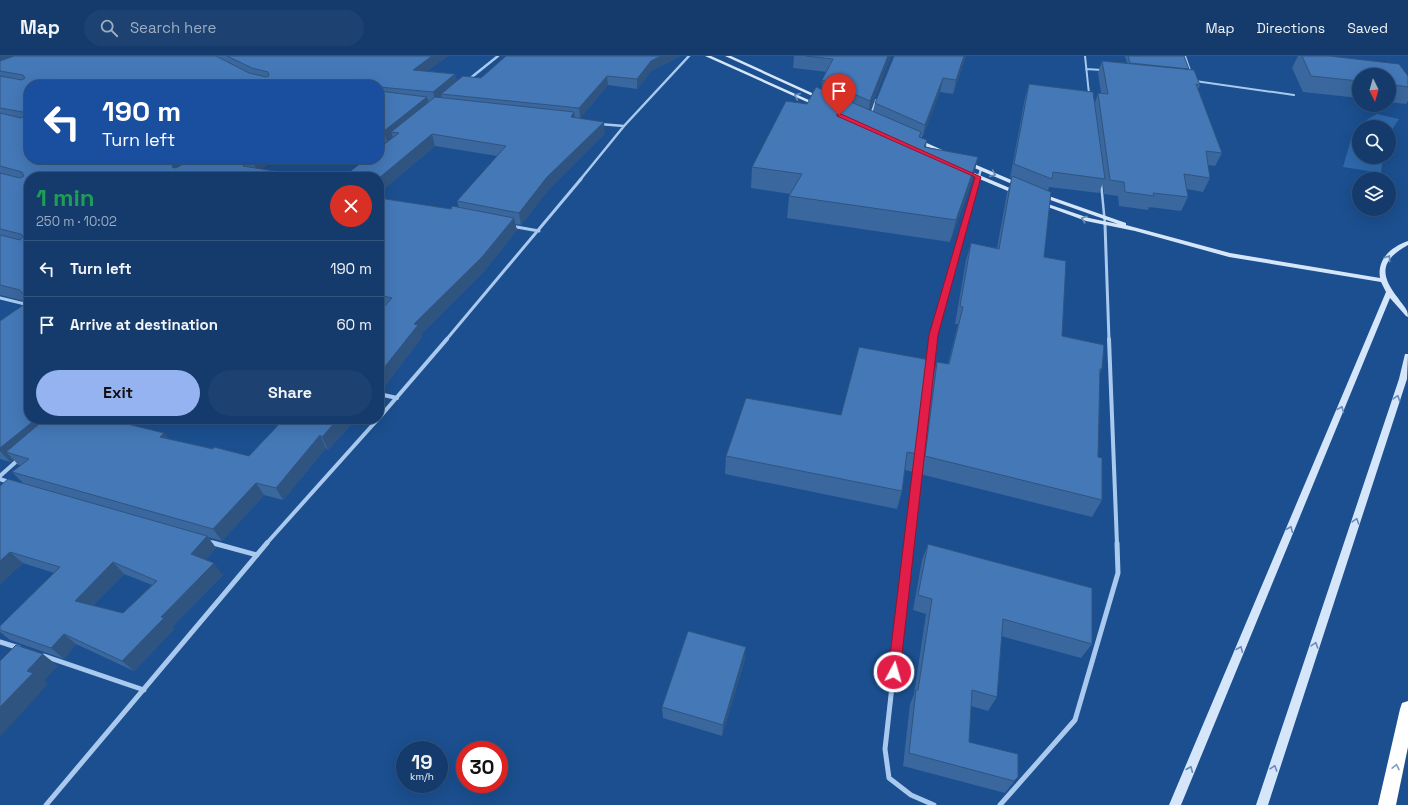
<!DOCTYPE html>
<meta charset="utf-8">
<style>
body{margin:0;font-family:"Space Grotesk",sans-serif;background:#1d4271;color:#f1f3f6;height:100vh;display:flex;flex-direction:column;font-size:15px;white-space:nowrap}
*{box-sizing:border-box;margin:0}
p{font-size:13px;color:#9dadc1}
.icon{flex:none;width:22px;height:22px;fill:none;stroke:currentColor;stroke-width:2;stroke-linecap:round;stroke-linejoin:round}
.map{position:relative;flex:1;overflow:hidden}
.panel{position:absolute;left:24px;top:116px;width:360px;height:252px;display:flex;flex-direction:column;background:#143b6b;border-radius:16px;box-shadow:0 4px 16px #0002,0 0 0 1px #33557e}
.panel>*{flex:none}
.banner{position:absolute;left:24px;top:24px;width:360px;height:84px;border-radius:16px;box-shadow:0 4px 16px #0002,0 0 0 1px #33557e;background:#1a4fa0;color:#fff;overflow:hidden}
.needle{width:26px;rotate:175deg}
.tools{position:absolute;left:1352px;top:12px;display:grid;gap:8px}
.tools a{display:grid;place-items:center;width:44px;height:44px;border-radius:50%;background:#143b6b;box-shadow:0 4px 16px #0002,0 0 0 1px #33557e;font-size:20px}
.speed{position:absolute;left:396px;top:685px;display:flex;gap:8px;font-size:20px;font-weight:700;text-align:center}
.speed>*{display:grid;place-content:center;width:52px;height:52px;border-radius:50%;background:#143b6b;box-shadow:0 4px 16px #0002,0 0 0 1px #33557e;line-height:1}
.speed small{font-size:10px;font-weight:400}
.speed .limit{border:6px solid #d22;background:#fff;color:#111}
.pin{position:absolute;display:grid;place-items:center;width:34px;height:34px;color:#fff;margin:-41px -17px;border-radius:50% 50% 50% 0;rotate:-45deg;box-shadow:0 0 4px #0007}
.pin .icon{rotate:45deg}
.me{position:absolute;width:44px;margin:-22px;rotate:6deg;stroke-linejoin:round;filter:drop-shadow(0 0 3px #0008)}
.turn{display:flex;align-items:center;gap:14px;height:84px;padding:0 12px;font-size:18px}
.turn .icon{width:52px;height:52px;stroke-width:2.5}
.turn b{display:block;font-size:28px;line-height:34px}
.round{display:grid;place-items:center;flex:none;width:42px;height:42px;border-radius:21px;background:#1d4271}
.overview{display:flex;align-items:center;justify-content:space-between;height:68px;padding:0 12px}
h1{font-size:24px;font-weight:700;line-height:30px;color:#1e9e55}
.button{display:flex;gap:8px;margin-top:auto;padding:8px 12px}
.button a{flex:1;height:46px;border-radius:24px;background:#95b2f1;color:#111;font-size:16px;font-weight:700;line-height:46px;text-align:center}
.button a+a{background:#1d4271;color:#f1f3f6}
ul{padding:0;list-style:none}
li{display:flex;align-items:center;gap:12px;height:56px;padding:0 12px;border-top:1px solid #33557e}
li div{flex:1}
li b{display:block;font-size:15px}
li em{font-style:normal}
header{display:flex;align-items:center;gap:24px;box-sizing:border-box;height:56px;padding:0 20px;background:#143b6b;border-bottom:1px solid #33557e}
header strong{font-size:19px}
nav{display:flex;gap:22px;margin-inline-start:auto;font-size:14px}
.search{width:280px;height:36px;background:#1d4271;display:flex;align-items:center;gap:10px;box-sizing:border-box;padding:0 14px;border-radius:22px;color:#9dadc1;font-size:15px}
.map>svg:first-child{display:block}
.green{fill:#2e69ad}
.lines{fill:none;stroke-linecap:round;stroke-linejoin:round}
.lane-far1{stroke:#a9c9ee;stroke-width:2}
.lane{stroke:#a9c9ee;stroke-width:2.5}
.street-far3{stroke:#a9c9ee;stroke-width:2.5}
.street-far2{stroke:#a9c9ee;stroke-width:3}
.street-far1{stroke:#a9c9ee;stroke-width:4}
.street{stroke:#a9c9ee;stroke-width:5}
.secondary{fill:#d6e6fa;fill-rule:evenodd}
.highway{fill:#fff;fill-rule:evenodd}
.wall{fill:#3a679d;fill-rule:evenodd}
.shaded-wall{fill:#305480}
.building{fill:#4478b7;stroke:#305480;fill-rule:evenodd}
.oneway{stroke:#668bba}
.oneway2{stroke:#829ec1}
.route{fill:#e11d48;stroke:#92132f}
</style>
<header>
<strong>Map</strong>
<div class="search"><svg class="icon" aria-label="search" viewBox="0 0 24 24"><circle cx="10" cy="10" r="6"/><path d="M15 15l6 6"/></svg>Search here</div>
<nav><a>Map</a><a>Directions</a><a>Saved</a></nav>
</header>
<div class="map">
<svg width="1408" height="749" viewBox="0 0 1408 749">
<rect width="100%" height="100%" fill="#1b4f8f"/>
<path class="green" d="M 1377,58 L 1399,63 L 1389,78 L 1389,71 L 1360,71 L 1368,63 Z
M 1359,72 L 1359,101 L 1383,101 L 1381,117 L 1343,111 L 1352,80 Z"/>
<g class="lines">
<path class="lane-far1" d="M 1085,0 L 1089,38
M 1185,0 L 1191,17
M 1086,13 L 1102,14
M 1195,25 L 1294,39
M 871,58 L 876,44"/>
<path class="lane" d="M 1101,127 L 1105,168"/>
<path class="street-far3" d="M 468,24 L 498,0
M 599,68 L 624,70
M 580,124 L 624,70 L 689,0
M 978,124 L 981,113"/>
<path class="street-far2" d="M 1105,168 L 1109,284
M 511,170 L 539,175
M 0,242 L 29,249
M 446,284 L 581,123
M 932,284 L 978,123"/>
<path class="street-far1" d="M 1109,283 L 1117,488
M 379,338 L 397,342
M 379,362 L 447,283
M 0,420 L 19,403
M 0,423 L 11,427
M 207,485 L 216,488
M 266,488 L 378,363
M 908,488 L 933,283"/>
<path class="street" d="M 213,487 L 257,499
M 908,487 L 885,693 L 889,722 L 911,739 L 934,749
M 0,586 L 19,592
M 44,600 L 144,634
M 46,749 L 267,487
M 1000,749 L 1075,664 L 1118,517 L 1117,487"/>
<path class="secondary" d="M 705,0 L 711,0 L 820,49 L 816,50 Z
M 725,0 L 731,0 L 823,42 L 819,43 Z
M 916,84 L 920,84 L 949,97 L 944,98 L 916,86 Z
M 967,105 L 1023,129 L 1024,130 L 1019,131 L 965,108 L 964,107 Z
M 965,113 L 1019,136 L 1020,137 L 1015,138 L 963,116 L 962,115 Z
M 1039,138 L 1043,138 L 1126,167 L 1126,169 L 1230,197 L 1380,222 C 1377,203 1391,191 1408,185 L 1408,189 C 1381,204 1379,218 1398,242 C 1403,250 1408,252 1408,261 L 1406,260 L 1390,242 L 1181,749 L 1169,749 L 1386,236 L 1381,226 L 1229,201 L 1135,175 L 1086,165 L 1037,147 L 1042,146 L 1089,162 L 1118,168 L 1039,140 Z
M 1405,298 L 1408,298 L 1407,323 L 1268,749 L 1256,749 L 1399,323 Z"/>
<path class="highway" d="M 1408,645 L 1408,691 L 1396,749 L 1378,749 L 1400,653 L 1402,647 Z"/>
</g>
<path class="wall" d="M 0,0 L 448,0 L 427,15 L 455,18 L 457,25 L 481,22 L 506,0 L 680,0 L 651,15 L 637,33 L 608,29 L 580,62 L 605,77 L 549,133 L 521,169 L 515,168 L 517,174 L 485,214 L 421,278 L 422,281 L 381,335 L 379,335 L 379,256 L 383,251 L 379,250 L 379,142 L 451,153 L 459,152 L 457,145 L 497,100 L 435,90 L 379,137 L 379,121 L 387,86 L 379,85 L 379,29 L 29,103 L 276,103 L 261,113 L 29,121 L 29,363 L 128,363 L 132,369 L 164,377 L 168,383 L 249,400 L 284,363 L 356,363 L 328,394 L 326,392 L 283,444 L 264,439 L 222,485 L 208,481 L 216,492 L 205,504 L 223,519 L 172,571 L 174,573 L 134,615 L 76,588 L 64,603 L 10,584 L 0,576 L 0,570 L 54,517 L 23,507 L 0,528 L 0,430 L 23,427 L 12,416 L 21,409 L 18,409 L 14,404 L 10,406 L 0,403 L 0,265 L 28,246 L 0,239 ZM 124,518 L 152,529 L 123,557 L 93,549 Z
M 794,0 L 891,0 L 870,54 L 873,56 L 875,47 L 894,0 L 966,0 L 953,38 L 940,36 L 922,82 L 927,84 L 926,91 L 978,101 L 973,122 L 950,186 L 787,162 L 789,140 L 791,138 L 751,132 L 752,111 L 807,48 L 821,33 L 822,24 L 827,16 L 793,12 Z
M 1125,0 L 1184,0 L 1189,13 L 1200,29 L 1198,33 L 1222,97 L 1215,110 L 1208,109 L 1210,122 L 1203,136 L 1187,133 L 1188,141 L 1181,155 L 1149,151 L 1148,154 L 1119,150 L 1118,140 L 1104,138 L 1103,127 L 1099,137 L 1049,131 L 1048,135 L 1044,201 L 1062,280 L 1102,313 L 1099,318 L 1098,401 L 1102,444 L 1092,461 L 920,418 L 932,323 L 937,306 L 948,308 L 958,268 L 955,268 L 966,204 L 971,187 L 997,192 L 1007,137 L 1012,122 L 1010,122 L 1025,42 L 1029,28 L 1095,47 L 1098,37 L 1101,37 L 1098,17 L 1102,5 L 1127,7 Z
M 1298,0 L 1329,0 L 1408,20 L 1408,45 L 1406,48 L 1389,46 L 1389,19 L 1359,19 L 1359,42 L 1303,36 L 1292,12 Z
M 841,359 L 918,398 L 913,416 L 905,414 L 902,435 L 897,453 L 725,418 L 726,400 Z
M 928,488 L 1092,588 L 1081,602 L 1001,580 L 997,641 L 988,655 L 971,650 L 969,686 L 1018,721 L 1005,737 L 903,710 L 910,648 L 914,638 L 926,558 L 913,554 L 922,504 Z
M 745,603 L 722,680 L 663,662 L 662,651 Z"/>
<path class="shaded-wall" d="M 0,0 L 31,0 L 0,12 Z
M 432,0 L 448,0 L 415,24 L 413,14 Z
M 661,0 L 680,0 L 651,15 L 637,33 L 637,23 L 651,5 Z
M 888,0 L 891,0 L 868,59 L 870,45 Z
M 964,0 L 966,0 L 953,38 L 956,24 Z
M 455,18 L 458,29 L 441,38 L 442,41 L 436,47 L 433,36 Z
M 607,20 L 608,29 L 580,62 L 579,52 Z
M 943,22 L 940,36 L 922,83 L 925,69 Z
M 427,41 L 430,51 L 391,76 L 393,81 L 387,86 L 384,75 Z
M 574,56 L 576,67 L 571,61 Z
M 604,66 L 605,77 L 549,133 L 521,169 L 519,157 L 547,121 Z
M 432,78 L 435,90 L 379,137 L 379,122 Z
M 978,101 L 973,122 L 950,186 L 956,164 Z
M 180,103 L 195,103 L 180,119 L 172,111 L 174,107 Z
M 254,103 L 276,103 L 258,116 L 252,104 Z
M 514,162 L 517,174 L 485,214 L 421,278 L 422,281 L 381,335 L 379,335 L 379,318 L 414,268 Z
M 36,363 L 62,363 L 6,396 L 14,404 L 10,406 L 0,395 L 0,392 Z
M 123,363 L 128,363 L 136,373 L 119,366 Z
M 338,363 L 356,363 L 328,394 L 322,381 Z
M 164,377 L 173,389 L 160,381 Z
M 320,379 L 326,392 L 283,444 L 276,432 Z
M 256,427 L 264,439 L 222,485 L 213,473 Z
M 207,480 L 216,492 L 200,510 L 191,498 Z
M 10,496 L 23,507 L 0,528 L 0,505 Z
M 113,506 L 124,518 L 86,556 L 75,545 Z
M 214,507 L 223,519 L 172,571 L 174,573 L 134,615 L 122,605 L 161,561 Z
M 64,578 L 76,588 L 64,603 L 51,592 Z
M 746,591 L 745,603 L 722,680 L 723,669 Z
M 43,598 L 58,610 L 44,625 L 48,628 L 0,681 L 0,651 L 27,615 Z"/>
<path class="building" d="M 14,0 L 216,0 L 249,17 L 266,21 L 269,20 L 268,16 L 252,12 L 227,0 L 432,0 L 413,14 L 455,18 L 433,36 L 379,31 L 379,29 L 29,29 L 29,103 L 180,103 L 174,107 L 172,111 L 176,112 L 191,103 L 222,103 L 246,108 L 243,110 L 312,121 L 29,121 L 29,238 L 22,237 L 20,234 L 0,229 L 0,179 L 20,184 L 23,181 L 21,178 L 0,173 L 0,117 L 20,122 L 24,120 L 22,116 L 0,110 L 0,57 L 21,62 L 25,59 L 23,56 L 0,52 L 0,20 L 22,24 L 25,22 L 23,19 L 0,15 L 0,5 Z
M 506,0 L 661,0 L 651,5 L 637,23 L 607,20 L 579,52 L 441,38 L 463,20 L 481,22 Z
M 806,0 L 888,0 L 870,45 L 822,24 L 833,3 Z
M 894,0 L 964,0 L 956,24 L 943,22 L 925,69 L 875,47 Z
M 1128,0 L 1184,0 L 1189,13 L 1130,7 Z
M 1302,0 L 1329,0 L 1399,8 L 1408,20 L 1408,31 L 1389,28 L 1389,19 L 1359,19 L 1359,25 L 1311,20 Z
M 1102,5 L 1194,14 L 1200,29 L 1196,28 L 1222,97 L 1206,95 L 1210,122 L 1184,118 L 1188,141 L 1153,137 L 1154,140 L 1125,136 L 1124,126 L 1110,124 L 1098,37 L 1108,38 Z
M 1029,28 L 1093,36 L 1105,123 L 1053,116 L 1052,123 L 1014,108 Z
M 816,31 L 921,76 L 919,81 L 927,84 L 924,91 L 978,101 L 956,164 L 789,140 L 802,118 L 752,111 L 786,45 L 807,48 Z
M 379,35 L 427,41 L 384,75 L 379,74 Z
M 435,41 L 574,56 L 571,61 L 604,66 L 547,121 L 519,157 L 457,145 L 506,90 L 432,78 L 379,122 L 379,121 L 343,121 L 366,103 L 379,103 L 379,92 L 399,77 L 391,76 Z
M 1012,120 L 1051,136 L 1044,201 L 1066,205 L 1062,280 L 1104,289 L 1102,313 L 1100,313 L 1098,401 L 1102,402 L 1102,444 L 925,400 L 937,306 L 949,308 L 963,251 L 960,250 L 971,187 L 999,193 Z
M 379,142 L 451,153 L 452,150 L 514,162 L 482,201 L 414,268 L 418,269 L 379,318 L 379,282 L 381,280 L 379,280 L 379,256 L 392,242 L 379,239 Z
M 29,245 L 29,363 L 36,363 L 0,392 L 0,265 Z
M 859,291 L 930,304 L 918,398 L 907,396 L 902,435 L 726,400 L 746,342 L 841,359 Z
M 45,363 L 123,363 L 119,366 L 164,377 L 160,381 L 213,393 L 214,391 L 249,400 L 284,363 L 338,363 L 322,381 L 320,379 L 276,432 L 256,427 L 213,473 L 12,416 L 29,403 L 6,396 Z
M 8,423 L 207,480 L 191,498 L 214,507 L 161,561 L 164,562 L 122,605 L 64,578 L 51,592 L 0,574 L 0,570 L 60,511 L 10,496 L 0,505 L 0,430 ZM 113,506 L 157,525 L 123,557 L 75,545 Z
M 928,488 L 1092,532 L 1092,588 L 1003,563 L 997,641 L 972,634 L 969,686 L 1018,698 L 1018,721 L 1014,725 L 909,697 L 916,634 L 918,634 L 932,543 L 918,539 Z
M 688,575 L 746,591 L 723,669 L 662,651 Z
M 16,589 L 43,598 L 27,615 L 33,617 L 0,651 L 0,605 Z"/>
<defs><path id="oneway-chevron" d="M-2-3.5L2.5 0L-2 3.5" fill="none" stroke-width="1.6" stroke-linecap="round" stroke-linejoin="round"/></defs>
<g class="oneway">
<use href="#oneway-chevron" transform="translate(797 40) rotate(-156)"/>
<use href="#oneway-chevron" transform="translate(993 118) rotate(24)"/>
<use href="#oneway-chevron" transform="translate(1084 163) rotate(-163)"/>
<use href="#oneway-chevron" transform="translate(1388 202) rotate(-56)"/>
<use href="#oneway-chevron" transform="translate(1397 342) rotate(-72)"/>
<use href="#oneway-chevron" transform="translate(1341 353) rotate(-67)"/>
<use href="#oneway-chevron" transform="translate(1356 465) rotate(-72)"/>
<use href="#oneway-chevron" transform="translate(1290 473) rotate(-67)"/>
<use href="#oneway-chevron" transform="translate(1315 589) rotate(-72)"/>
<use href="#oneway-chevron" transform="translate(1240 593) rotate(-67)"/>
<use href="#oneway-chevron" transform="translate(1274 712) rotate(-72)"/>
<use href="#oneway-chevron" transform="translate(1190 713) rotate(-67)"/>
</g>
<use class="oneway2" href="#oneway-chevron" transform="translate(1396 711) rotate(-78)"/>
<path class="route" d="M 837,58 L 841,58 L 981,121 L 938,279 L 900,616 L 898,620 L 894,622 L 890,620 L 888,616 L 929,279 L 975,121 L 837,60 Z"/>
</svg>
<div class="tools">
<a><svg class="needle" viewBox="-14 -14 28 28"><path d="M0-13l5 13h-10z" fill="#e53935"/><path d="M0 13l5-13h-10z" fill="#9dadc1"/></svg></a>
<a><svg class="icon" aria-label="search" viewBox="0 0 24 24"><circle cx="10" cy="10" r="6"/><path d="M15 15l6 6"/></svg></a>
<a><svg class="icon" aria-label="layers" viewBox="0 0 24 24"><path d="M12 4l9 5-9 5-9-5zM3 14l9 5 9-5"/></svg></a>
</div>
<div class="speed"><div>19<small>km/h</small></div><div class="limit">30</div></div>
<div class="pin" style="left:839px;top:59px;background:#d93025"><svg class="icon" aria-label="arrive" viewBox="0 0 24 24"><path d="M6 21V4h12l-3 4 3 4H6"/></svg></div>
<svg class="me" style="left:894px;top:616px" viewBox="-20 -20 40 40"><circle r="17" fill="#e11d48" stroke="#fff" stroke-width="3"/><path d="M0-11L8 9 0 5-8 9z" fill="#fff"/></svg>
<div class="banner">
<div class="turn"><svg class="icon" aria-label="left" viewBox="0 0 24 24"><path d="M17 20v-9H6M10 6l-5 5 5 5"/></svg><div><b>190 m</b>Turn left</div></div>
</div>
<section class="panel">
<div class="overview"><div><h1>1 min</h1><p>250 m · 10:02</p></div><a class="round" style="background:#d93025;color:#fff"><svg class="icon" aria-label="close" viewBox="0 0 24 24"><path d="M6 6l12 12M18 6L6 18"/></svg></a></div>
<ul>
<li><svg class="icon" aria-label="left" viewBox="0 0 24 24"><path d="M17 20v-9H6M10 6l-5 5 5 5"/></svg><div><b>Turn left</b></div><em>190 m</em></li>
<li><svg class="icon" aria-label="arrive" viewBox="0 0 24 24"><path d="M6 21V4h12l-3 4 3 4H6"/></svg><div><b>Arrive at destination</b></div><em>60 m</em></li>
</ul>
<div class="button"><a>Exit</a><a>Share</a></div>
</section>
</div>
